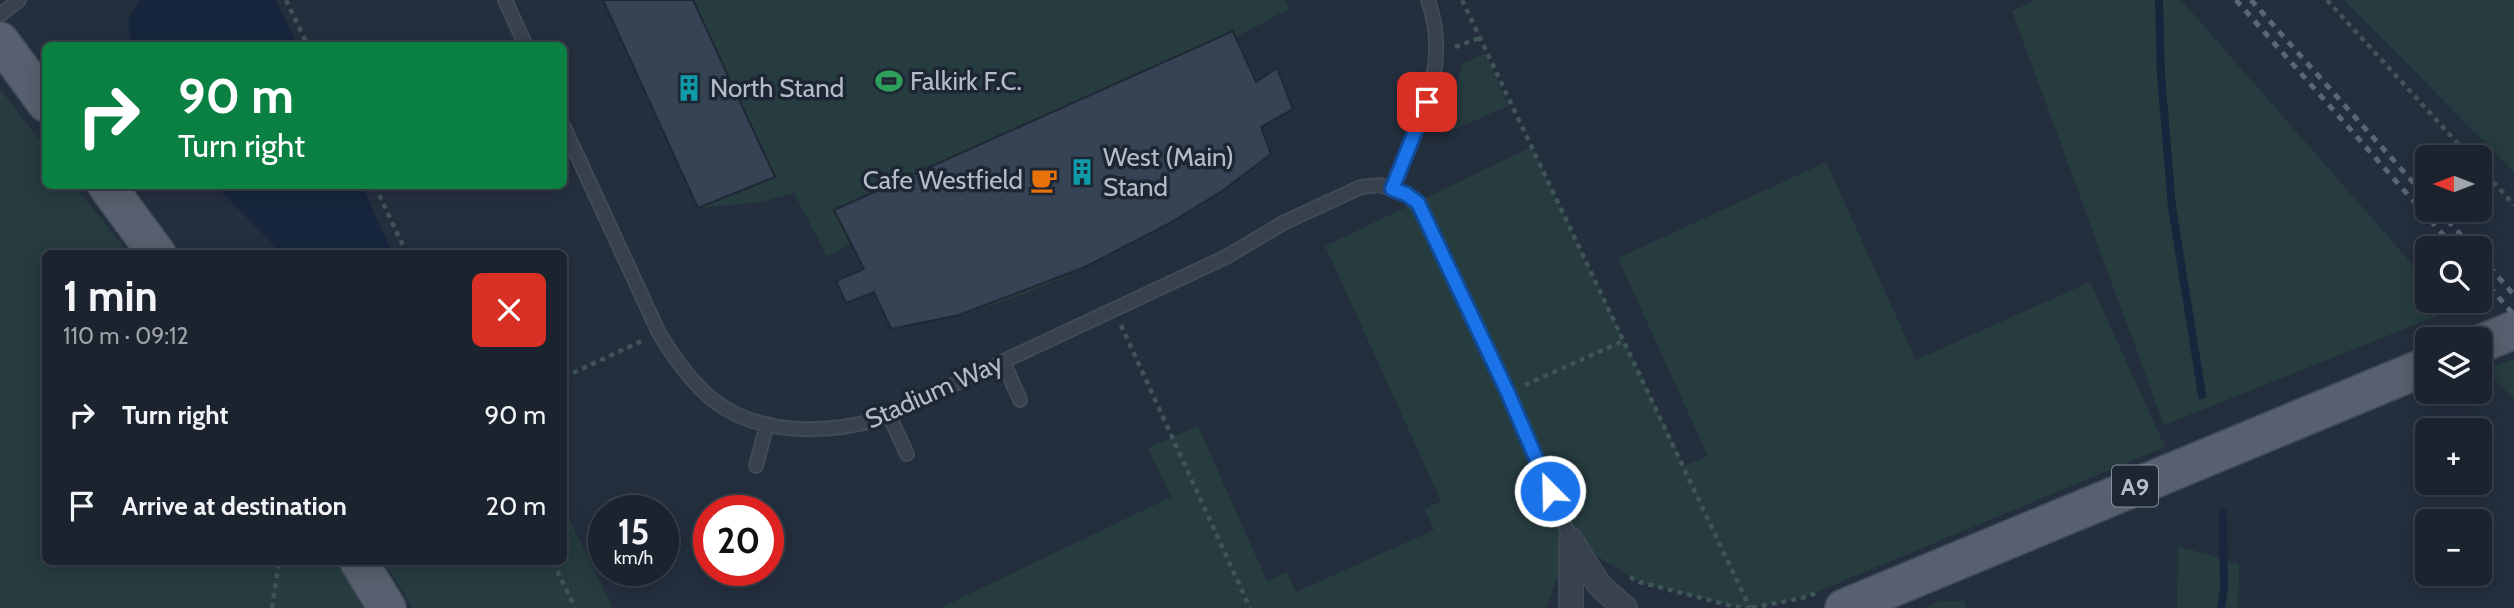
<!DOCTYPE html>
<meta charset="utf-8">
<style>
body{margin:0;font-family:Cabin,sans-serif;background:#242b36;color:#f1f3f6;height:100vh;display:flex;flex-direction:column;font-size:26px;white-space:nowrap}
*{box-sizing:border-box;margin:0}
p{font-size:23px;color:#a0a4aa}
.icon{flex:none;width:38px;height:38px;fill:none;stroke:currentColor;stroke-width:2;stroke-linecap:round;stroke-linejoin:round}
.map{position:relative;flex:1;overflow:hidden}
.side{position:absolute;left:42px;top:250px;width:525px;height:315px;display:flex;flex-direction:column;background:#1b232e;border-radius:10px;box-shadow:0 4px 18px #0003,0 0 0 2px #39404a}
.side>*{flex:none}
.guide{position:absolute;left:42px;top:42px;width:525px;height:147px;border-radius:10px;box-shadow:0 4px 18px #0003,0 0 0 2px #39404a;background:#0b8043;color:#fff;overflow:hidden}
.needle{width:46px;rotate:270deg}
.buttons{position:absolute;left:2415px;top:145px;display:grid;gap:14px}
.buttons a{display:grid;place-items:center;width:77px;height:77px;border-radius:10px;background:#1b232e;box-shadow:0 4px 18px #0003,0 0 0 2px #39404a;font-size:35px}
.speed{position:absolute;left:588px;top:495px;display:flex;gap:14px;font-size:35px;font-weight:700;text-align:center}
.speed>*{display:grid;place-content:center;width:91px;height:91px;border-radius:50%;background:#1b232e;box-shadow:0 4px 18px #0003,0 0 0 2px #39404a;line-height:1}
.speed small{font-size:18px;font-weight:400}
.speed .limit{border:10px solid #d22;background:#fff;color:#111}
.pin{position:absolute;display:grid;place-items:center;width:60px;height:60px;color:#fff;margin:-30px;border-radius:14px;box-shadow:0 4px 10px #0006}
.me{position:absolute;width:77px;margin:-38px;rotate:337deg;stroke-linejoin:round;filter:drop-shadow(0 0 5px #0008)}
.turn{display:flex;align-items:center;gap:24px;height:147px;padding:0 21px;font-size:32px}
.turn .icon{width:91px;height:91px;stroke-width:2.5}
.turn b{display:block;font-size:49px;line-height:60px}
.round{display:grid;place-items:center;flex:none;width:74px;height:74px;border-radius:10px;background:#242b36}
.overview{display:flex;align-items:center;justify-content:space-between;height:119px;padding:0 21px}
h1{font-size:42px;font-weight:800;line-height:52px}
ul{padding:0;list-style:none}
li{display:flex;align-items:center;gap:21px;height:91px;padding:0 21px}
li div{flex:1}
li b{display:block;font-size:26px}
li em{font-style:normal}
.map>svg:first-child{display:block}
.green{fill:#263c3f}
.water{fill:#17263c}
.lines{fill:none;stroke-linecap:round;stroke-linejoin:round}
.stream{stroke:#17263c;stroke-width:8}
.building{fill:#364354;stroke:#1f2835;stroke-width:2}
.service-casing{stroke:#414a57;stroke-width:16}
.minor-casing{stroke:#414a57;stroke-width:26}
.primary-casing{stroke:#414a57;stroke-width:40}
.path{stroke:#3f5557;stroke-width:4.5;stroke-dasharray:5 5;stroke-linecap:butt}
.service{stroke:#38414e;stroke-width:12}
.minor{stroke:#38414e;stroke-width:23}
.primary{stroke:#56606e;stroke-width:37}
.rail{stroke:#5a6575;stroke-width:5;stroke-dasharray:7 7;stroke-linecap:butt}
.route-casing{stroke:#114b97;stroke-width:18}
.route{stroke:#1a73e8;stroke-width:12}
.labels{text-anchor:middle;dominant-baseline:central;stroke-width:7;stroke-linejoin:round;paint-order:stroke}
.shield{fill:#1d2633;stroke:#878f9c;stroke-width:2}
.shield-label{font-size:24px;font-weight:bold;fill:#b4bcc9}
.poi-label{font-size:26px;fill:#b4bcc9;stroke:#1d2633;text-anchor:start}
.street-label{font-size:26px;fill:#b4bcc9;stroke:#1d2633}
</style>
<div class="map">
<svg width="2514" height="608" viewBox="0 0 2514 608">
<rect width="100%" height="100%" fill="#242f3e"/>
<path class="green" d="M 603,0 L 1285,0 L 1289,9 L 1236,37 L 1256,82 L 1277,68 L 1293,109 L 1261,127 L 1271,154 C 1178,224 1072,283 959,315 C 937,321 914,324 891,329 L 874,292 L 846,303 L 836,281 L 864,268 L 851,244 L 827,256 L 794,193 L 762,202 L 698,208 Z
M 2036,0 L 2181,0 L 2427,281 L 2427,301 L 2445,301 L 2452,310 L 2164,425 L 2012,11 Z
M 2344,0 L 2514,0 L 2514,172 Z
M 1485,53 L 1508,106 L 1446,133 L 1462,64 Z
M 0,89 L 45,147 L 46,186 L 75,186 L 129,254 L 46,254 L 46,562 L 353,562 L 378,608 L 0,608 Z
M 1532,147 L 1684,466 L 1708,456 L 1618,258 L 1826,162 L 1916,360 L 2090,282 L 2165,447 L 1802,598 L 1752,608 L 1732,606 L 1639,582 L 1571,540 L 1546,608 L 940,608 L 1171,497 L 1148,448 L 1198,426 L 1267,581 L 1287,572 L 1296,592 L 1434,530 L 1425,509 L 1441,501 L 1325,246 Z
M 2514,359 L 2514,399 L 2484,369 Z
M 564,508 L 613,608 L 413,608 L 384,562 L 564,562 Z
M 2178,546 L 2239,564 L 2238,608 L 2177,608 Z
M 1941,601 L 1964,601 L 1967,608 L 1924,608 Z"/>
<path class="water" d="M 140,0 L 276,0 L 297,45 L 131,45 L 128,20 Z
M 216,186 L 362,186 L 393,254 L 282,254 Z"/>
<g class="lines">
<path class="stream" d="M 2159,0 L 2161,75 L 2172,207 L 2202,395
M 2221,608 L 2224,589 L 2223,513"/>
</g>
<path class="building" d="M 603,0 L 693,0 L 775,177 L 698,208 Z
M 1233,31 L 1256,82 L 1277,68 L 1293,109 L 1261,127 L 1271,154 L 1222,191 L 1170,223 L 1085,267 L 959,315 L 891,329 L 874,292 L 846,303 L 836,281 L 864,269 L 834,210 Z"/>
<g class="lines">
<defs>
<path id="service" d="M 505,0 L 526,46
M 0,15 L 19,0
M 564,127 L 659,333 C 674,358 691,382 713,400 C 759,436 827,434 880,419 L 1226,257 L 1285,222 L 1361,187 L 1380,185 L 1406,194 L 1418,203 L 1508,393 L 1571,540
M 1392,189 C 1416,124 1453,71 1428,0
M 1003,361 L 1020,400
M 889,415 L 907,454
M 756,466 L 767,424"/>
<path id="minor" d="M 1571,540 L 1599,585 L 1625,608
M 1571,608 L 1571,541"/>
<path id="primary" d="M 0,41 L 46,103
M 107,186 L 157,254
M 2480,344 L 2514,330
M 359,562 L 387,608
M 1844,608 L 2427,366"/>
</defs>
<use href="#service" class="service-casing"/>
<use href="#minor" class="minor-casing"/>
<use href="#primary" class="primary-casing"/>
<path class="path" d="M 286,0 L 308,46
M 1462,0 L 1750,608
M 2327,0 L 2471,158
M 1455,47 L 1480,38
M 2480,167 L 2514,205
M 375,186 L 407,254
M 1121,325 L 1250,608
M 2436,337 L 2454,330
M 564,377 L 642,341
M 1525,385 L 1623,341
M 553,562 L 575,608
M 1630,577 L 1639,582 L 1732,606 L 1747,608
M 272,608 L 279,562
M 1752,608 L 1802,598 L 1819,592"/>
<use href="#service" class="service"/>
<use href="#minor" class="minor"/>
<use href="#primary" class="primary"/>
<path class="rail" d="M 2236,0 L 2455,248
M 2251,0 L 2427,198
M 2438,210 L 2473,248
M 2480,256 L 2514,295
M 2480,276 L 2514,315"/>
</g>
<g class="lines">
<defs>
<path id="route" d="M 1427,102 L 1392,189 L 1406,194 L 1418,203 L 1508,393 L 1550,491"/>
</defs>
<use href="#route" class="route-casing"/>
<use href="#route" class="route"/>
</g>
<defs>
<symbol id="stadium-bare" viewBox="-9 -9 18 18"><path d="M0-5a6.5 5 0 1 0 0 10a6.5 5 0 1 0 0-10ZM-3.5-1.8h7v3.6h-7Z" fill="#2e9e5b" stroke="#1d2633" stroke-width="2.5" paint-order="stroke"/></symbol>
<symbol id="building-bare" viewBox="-9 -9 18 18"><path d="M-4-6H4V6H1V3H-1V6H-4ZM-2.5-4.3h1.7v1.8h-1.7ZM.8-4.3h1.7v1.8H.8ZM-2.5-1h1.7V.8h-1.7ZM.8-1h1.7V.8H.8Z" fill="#0f9aa8" stroke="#1d2633" stroke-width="2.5" paint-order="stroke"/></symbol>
<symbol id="cafe-bare" viewBox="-9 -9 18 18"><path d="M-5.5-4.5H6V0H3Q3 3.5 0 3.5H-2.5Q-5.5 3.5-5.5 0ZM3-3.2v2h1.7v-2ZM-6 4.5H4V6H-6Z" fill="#e8710a" stroke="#1d2633" stroke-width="2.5" paint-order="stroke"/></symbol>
</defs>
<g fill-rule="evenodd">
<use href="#stadium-bare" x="870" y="62" width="38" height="38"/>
<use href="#building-bare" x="670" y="69" width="38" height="38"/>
<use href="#building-bare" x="1063" y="153" width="38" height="38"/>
<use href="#cafe-bare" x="1025" y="161" width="38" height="38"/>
</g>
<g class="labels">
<rect class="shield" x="2112" y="465.5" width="46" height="41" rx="5"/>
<g class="shield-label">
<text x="2135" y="486">A9</text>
</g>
<g class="poi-label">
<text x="910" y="81">Falkirk F.C.</text>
<text x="710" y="88">North Stand</text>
<text x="1103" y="157">West (Main)<tspan x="1103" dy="30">Stand</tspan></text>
<text x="1023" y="180" text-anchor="end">Cafe Westfield</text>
</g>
<g class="street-label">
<text transform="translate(934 391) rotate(-24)">Stadium Way</text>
</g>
</g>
</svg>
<div class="buttons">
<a><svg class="needle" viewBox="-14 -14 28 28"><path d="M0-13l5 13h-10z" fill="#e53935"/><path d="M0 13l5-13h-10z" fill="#a0a4aa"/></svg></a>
<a><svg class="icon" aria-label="search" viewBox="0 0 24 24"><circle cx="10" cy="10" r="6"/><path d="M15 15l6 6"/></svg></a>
<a><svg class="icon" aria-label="layers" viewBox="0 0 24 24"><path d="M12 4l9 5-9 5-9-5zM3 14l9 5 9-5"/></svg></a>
<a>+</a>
<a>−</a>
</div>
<div class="speed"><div>15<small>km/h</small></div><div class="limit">20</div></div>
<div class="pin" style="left:1427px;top:102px;background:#d93025"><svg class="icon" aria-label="arrive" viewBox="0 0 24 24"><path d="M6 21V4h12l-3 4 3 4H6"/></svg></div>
<svg class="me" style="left:1550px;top:491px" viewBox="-20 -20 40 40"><circle r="17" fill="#1a73e8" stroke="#fff" stroke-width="3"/><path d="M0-11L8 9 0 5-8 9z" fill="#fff"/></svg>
<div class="guide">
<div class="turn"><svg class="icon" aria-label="right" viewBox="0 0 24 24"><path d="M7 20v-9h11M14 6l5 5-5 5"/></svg><div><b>90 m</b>Turn right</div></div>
</div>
<section class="side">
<div class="overview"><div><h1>1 min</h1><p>110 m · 09:12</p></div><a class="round" style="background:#d93025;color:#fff"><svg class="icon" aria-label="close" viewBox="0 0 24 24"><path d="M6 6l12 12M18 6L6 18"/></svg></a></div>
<ul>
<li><svg class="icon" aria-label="right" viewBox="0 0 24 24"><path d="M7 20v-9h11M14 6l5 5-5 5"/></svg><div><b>Turn right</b></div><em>90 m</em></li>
<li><svg class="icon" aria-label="arrive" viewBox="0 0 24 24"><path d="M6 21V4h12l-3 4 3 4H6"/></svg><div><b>Arrive at destination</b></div><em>20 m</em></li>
</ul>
</section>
</div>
